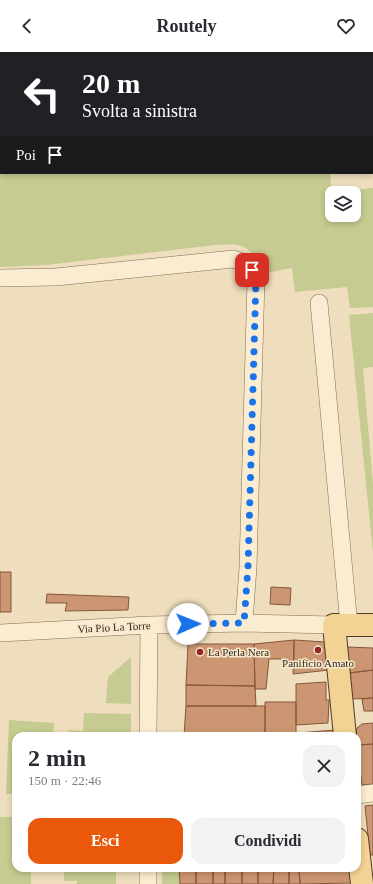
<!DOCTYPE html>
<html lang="it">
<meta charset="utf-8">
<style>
body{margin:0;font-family:Georgia,serif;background:#f2f2f3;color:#2b2b33;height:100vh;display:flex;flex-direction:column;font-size:15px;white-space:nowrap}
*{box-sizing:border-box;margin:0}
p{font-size:13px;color:#7c7c81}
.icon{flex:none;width:22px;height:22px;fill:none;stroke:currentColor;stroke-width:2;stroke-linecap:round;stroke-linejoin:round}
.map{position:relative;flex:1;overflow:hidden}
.panel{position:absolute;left:12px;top:680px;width:349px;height:140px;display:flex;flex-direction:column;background:#fff;border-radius:12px;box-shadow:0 2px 6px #0003}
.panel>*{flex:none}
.banner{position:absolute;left:0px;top:0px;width:373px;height:122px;box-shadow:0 2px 6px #0003;background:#202124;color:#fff;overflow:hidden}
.tools{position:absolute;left:325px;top:134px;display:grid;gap:8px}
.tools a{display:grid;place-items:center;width:36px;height:36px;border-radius:8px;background:#fff;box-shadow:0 2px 6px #0003;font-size:20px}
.pin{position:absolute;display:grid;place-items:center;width:34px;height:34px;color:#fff;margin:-17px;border-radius:8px;box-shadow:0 2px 6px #0006}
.me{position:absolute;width:44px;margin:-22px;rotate:89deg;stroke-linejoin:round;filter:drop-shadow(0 0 3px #0008)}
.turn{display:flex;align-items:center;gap:14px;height:84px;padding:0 16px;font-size:18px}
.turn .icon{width:52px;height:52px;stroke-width:2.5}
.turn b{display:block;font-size:28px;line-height:34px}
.then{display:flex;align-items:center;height:38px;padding:0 16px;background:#0003;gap:8px;font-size:15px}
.round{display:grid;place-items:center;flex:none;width:42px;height:42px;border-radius:12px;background:#f2f2f3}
.summary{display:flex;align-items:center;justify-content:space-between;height:68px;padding:0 16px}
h1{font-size:24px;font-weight:600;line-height:30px}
.primary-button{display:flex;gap:8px;margin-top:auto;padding:8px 16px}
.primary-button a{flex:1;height:46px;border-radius:12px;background:#ea580c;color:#fff;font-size:16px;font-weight:600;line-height:46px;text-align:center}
.primary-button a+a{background:#f2f2f3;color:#2b2b33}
header{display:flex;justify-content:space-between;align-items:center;height:52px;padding:0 16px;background:#fff;font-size:18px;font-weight:600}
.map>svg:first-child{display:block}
.green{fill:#c6cb91;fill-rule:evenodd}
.building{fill:#cc9672;stroke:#84573c}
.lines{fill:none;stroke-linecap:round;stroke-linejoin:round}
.minor-casing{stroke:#856e56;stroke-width:18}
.major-casing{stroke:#533d2b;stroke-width:24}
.minor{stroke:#f9ecd0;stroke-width:17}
.major{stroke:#f2d393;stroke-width:22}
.route{stroke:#1a73e8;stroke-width:7;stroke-dasharray:0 12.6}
.poi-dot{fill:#942629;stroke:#f5e8cc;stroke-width:1.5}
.labels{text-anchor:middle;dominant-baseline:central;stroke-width:3;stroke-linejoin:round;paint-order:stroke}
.street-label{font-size:11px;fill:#34271b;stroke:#f5e8cc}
.poi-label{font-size:11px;fill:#34271b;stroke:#f5e8cc;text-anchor:start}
</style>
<header><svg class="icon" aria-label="back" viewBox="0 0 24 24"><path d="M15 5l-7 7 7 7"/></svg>Routely<svg class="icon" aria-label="heart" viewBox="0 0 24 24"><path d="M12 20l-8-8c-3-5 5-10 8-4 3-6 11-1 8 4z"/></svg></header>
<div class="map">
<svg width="373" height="832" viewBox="0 0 373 832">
<rect width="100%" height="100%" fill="#eedebd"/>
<path class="green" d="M 0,0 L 317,0 L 317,1 L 1,1 L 1,121 L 330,121 L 332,140 L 373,136 L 373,255 L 350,256 L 347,235 L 295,240 L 292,216 L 266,221 C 259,210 252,195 237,193 C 231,192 222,193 215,193 L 46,213 L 0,215 ZM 332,141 L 354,141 L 354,163 L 332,163 Z
M 373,261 L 373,315 L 363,316 L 373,432 L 373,501 L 349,263 Z
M 131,605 L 131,652 L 106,651 L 108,625 Z
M 84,661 L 131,662 L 131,684 L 70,684 L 68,681 L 68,678 L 83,679 Z
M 9,668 L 54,671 L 53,684 L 16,684 L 16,742 L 6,742 Z
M 0,765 L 16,765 L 16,816 L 31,816 L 31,832 L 0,832 Z
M 64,816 L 116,816 L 116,832 L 77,832 L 77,829 L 64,829 Z
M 179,816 L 180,832 L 162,832 L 162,817 Z"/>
<path class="building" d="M 336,0 L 373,0 L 373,9 L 372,9 L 372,1 Z
M 372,9 L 373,9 L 372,107 Z
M 0,520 L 11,520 L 11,560 L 0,560 Z
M 271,535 L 291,536 L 290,553 L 270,552 Z
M 47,542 L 129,545 L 128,558 L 65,559 L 67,551 L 46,551 Z
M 294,588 L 294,610 L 284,614 L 281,607 L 269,607 L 266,637 L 255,637 L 254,592 Z
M 294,588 L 325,590 L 329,618 L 293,622 Z
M 188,592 L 254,592 L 255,634 L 186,633 Z
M 347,595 L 373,596 L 373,618 L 349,621 Z
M 373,618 L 373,646 L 352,647 L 349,621 Z
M 326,630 L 326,648 L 329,648 L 328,671 L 296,673 L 296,632 Z
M 186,633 L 255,634 L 256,654 L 186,654 Z
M 373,646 L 373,659 L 364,659 L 362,647 Z
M 265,650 L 296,650 L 296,681 L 265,684 Z
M 186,654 L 265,654 L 265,684 L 184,684 Z
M 373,671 L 373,692 L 357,693 L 356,682 L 357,676 L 362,672 Z
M 335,678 L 336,684 L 286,684 L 286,682 Z
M 373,692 L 373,732 L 362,733 L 357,693 Z
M 373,753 L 373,803 L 370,803 L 365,754 Z
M 179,816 L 196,816 L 196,832 L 180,832 Z
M 196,816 L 213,816 L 213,832 L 196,832 Z
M 213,816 L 225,816 L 225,832 L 213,832 Z
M 225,816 L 242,816 L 242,832 L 225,832 Z
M 242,816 L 258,816 L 258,832 L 242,832 Z
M 258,816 L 274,816 L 273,832 L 258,832 Z
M 274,816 L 289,816 L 289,832 L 273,832 Z
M 289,816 L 299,816 L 300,832 L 289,832 Z
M 315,816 L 351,816 L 352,831 L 300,832 L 299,817 Z"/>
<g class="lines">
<defs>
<path id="minor" d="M 0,226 L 56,225 L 233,207 C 247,211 250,214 256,227 L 248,515 L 244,571
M 319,251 L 349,573
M 0,581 L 149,573 L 244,571 L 334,573
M 148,684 L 149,573
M 357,743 L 373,741
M 148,832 L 148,816"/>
<path id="major" d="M 345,684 L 334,573 L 373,573
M 357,787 L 362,832"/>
</defs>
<use href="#minor" class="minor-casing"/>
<use href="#major" class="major-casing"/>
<use href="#minor" class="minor"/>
<use href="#major" class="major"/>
</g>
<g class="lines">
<path class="route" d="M 188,572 L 244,571 L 248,515 L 256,227 L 252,218"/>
</g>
<g class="poi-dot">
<circle cx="318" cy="598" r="4"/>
<circle cx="200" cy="600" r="4"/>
</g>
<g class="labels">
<g class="street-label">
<text transform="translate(114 575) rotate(-3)">Via Pio La Torre</text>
</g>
<g class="poi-label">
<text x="208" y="600">La Perla Nera</text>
<text x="318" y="611" text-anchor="middle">Panificio Amato</text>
</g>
</g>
</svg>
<div class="tools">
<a><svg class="icon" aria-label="layers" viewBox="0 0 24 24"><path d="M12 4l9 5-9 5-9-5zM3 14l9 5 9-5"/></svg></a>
</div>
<div class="pin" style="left:252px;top:218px;background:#d93025"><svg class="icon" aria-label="arrive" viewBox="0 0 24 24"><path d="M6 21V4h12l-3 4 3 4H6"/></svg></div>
<svg class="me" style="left:188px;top:572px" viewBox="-20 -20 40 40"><circle r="19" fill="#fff"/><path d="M0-13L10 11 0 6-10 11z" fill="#1a73e8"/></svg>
<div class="banner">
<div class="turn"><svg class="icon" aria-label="left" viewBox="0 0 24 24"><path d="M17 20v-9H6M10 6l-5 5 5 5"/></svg><div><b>20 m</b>Svolta a sinistra</div></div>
<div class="then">Poi<svg class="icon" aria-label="arrive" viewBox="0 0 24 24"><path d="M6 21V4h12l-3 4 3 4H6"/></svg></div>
</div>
<section class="panel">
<div class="summary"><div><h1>2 min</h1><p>150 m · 22:46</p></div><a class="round"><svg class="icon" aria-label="close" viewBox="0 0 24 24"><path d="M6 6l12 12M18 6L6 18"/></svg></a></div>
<div class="primary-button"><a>Esci</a><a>Condividi</a></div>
</section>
</div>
